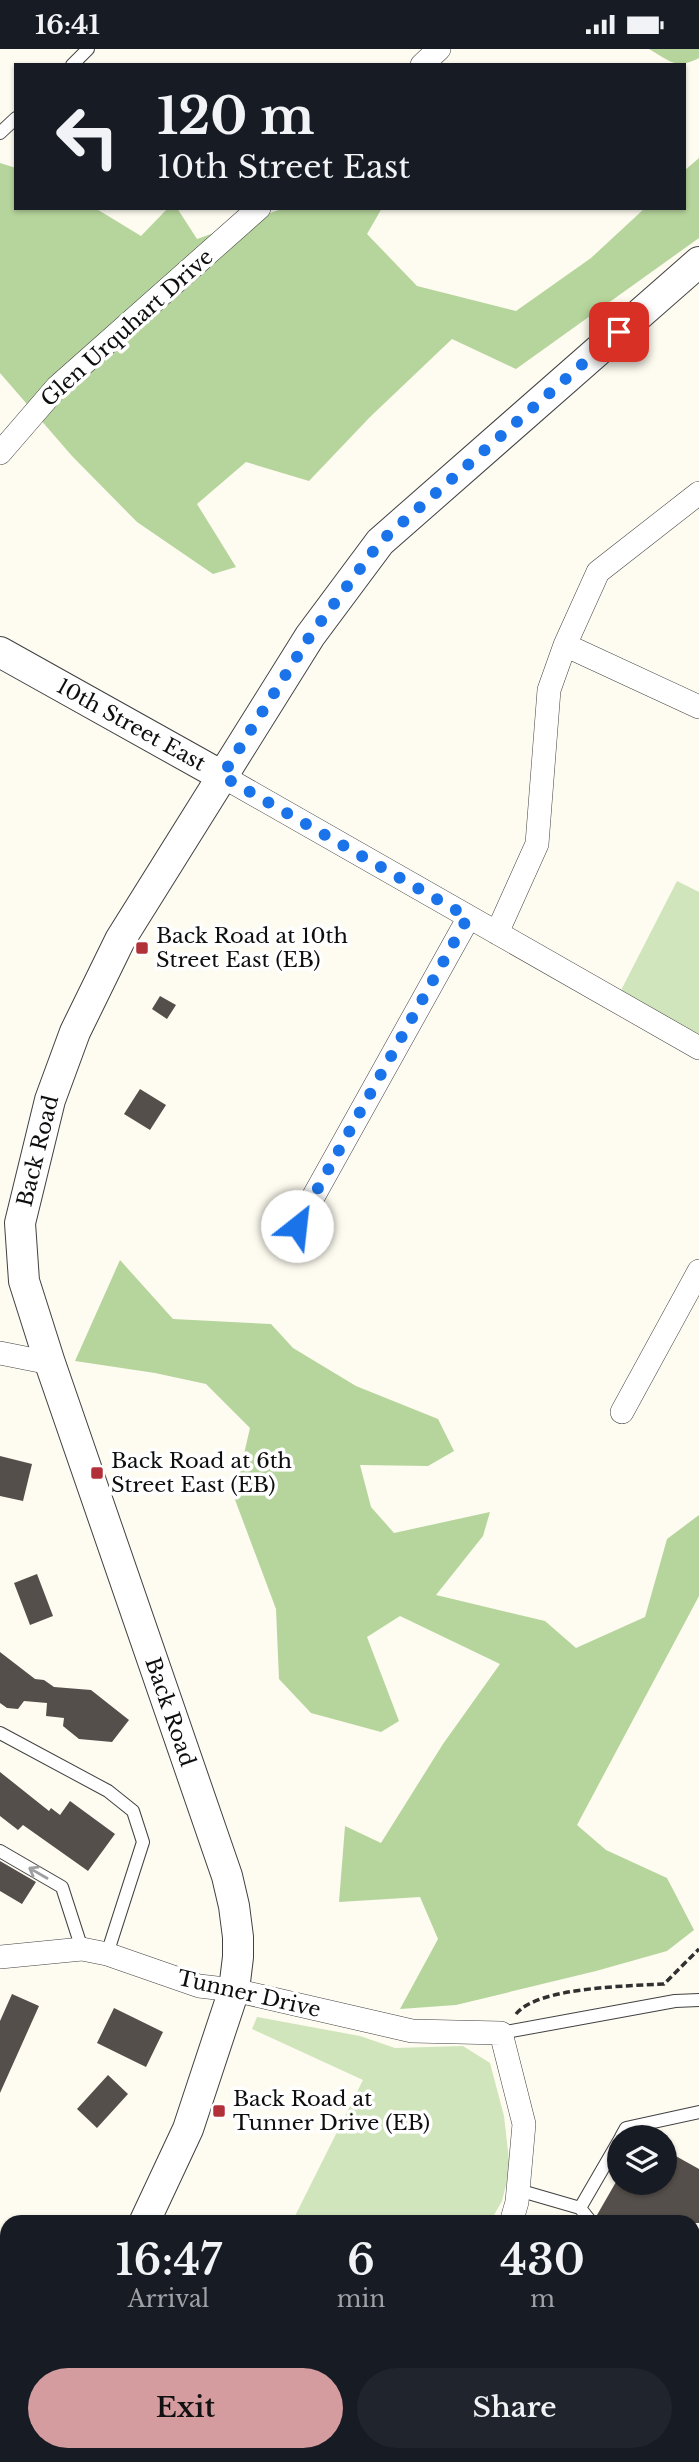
<!DOCTYPE html>
<style>
body{margin:0;font-family:"Libre Baskerville",serif;background:#20242c;color:#f1f3f6;height:100vh;display:flex;flex-direction:column;font-size:26px;white-space:nowrap}
*{box-sizing:border-box;margin:0}
p{font-size:23px;color:#9ea1a6}
.icon{flex:none;width:38px;height:38px;fill:none;stroke:currentColor;stroke-width:2;stroke-linecap:round;stroke-linejoin:round}
.map{position:relative;flex:1;overflow:hidden}
.side{position:absolute;left:0px;top:2166px;width:700px;height:247px;display:flex;flex-direction:column;background:#171b24;border-radius:21px 21px 0 0;box-shadow:0 2px 5px #0004}
.side>*{flex:none}
.hud{position:absolute;left:14px;top:14px;width:672px;height:147px;border-radius:0px;box-shadow:0 2px 5px #0004;background:#171b24;color:#f1f3f6;overflow:hidden}
.controls{position:absolute;left:607px;top:2076px;display:grid;gap:14px}
.controls a{display:grid;place-items:center;width:70px;height:70px;border-radius:50%;background:#171b24;box-shadow:0 2px 5px #0004;font-size:35px}
.pin{position:absolute;display:grid;place-items:center;width:60px;height:60px;color:#fff;margin:-30px;border-radius:14px;box-shadow:0 4px 10px #0006}
.me{position:absolute;width:77px;margin:-38px;rotate:29deg;stroke-linejoin:round;filter:drop-shadow(0 0 5px #0008)}
.turn{display:flex;align-items:center;gap:24px;height:147px;padding:0 28px;font-size:32px}
.turn .icon{width:91px;height:91px;stroke-width:2.5}
.turn b{display:block;font-size:49px;line-height:60px}
.eta{display:flex;justify-content:space-evenly;align-items:center;height:119px;text-align:center}
.eta b{font-size:42px;font-weight:600;line-height:49px}
.cta{display:flex;gap:14px;margin-top:auto;padding:14px 28px}
.cta a{flex:1;height:80px;border-radius:42px;background:#d59ca0;color:#111;font-size:28px;font-weight:600;line-height:80px;text-align:center}
.cta a+a{background:#20242c;color:#f1f3f6}
.status{display:flex;justify-content:space-between;align-items:center;height:49px;padding:0 35px;background:#171b24;direction:ltr}
.status svg{height:19px;fill:currentColor}
.map>svg:first-child{display:block}
.green{fill:#d1e5bc}
.forest{fill:#b6d59c}
.building{fill:#554f4b}
.lines{fill:none;stroke-linecap:round;stroke-linejoin:round}
.service-casing{stroke:#414141;stroke-width:14}
.minor-casing{stroke:#414141;stroke-width:24}
.tertiary-casing{stroke:#414141;stroke-width:32}
.secondary-casing{stroke:#303030;stroke-width:35}
.path{stroke:#303030;stroke-width:3.5;stroke-dasharray:7 3.5;stroke-linecap:butt}
.service{stroke:#fff;stroke-width:12}
.minor{stroke:#fff;stroke-width:23}
.tertiary{stroke:#fff;stroke-width:30}
.secondary{stroke:#f8f0b0;stroke-width:33}
.oneway{stroke:#9f9f9f}
.route{stroke:#1a73e8;stroke-width:12;stroke-dasharray:0 21.6}
.poi-dot{fill:#b23138;stroke:#fff;stroke-width:2.5}
.labels{text-anchor:middle;dominant-baseline:central;stroke-width:7;stroke-linejoin:round;paint-order:stroke}
.street-label{font-size:21px;fill:#0e0e0e;stroke:#fff}
.poi-label{font-size:21px;fill:#0e0e0e;stroke:#fff;text-anchor:start}
</style>
<div class="status"><b>16:41</b><svg viewBox="0 0 49 12"><path d="M0 12V9h3v3zM5 12V6h3v6zM10 12V3h3v9zM15 12V0h3v12zM26 1h20v11H26zM47 4h2v5h-2z"/></svg></div>
<div class="map">
<svg width="699" height="2413" viewBox="0 0 699 2413">
<rect width="100%" height="100%" fill="#fefbf0"/>
<path class="green" d="M 677,832 L 699,843 L 699,999 L 616,951 Z
M 257,1968 L 360,1987 L 395,1999 L 463,1997 L 490,2014 L 504,2067 L 510,2120 L 502,2152 L 490,2173 L 292,2173 L 363,2031 L 252,1980 Z
M 258,2406 L 356,2406 L 352,2413 L 271,2413 Z"/>
<path class="forest" d="M 649,0 L 699,0 L 699,9 C 676,21 670,12 649,0 Z
M 699,109 L 699,189 L 516,320 L 452,290 L 370,368 L 309,432 L 246,413 L 197,455 L 236,518 L 213,525 L 137,473 L 72,407 L 0,324 L 0,114 L 16,119 L 16,159 L 95,159 L 141,187 L 168,159 L 177,159 L 197,190 L 284,159 L 382,159 L 367,185 L 417,237 L 516,262 L 591,209 L 645,159 L 684,159 L 684,122 Z
M 120,1211 L 173,1270 L 271,1275 L 293,1299 L 356,1337 L 438,1370 L 454,1402 L 428,1417 L 360,1416 L 371,1458 L 394,1484 L 490,1463 L 483,1487 L 436,1546 L 545,1572 L 576,1599 L 645,1568 L 667,1490 L 699,1466 L 699,1547 L 577,1776 L 606,1801 L 667,1829 L 694,1881 L 667,1902 L 596,1922 L 456,1956 L 400,1960 L 438,1890 L 420,1848 L 339,1853 L 345,1777 L 381,1794 L 443,1695 L 500,1615 L 400,1567 L 367,1588 L 399,1672 L 381,1683 L 311,1664 L 279,1630 L 276,1560 L 234,1448 L 250,1379 L 206,1335 L 155,1324 L 75,1312 Z"/>
<path class="building" d="M 160,947 L 176,956 L 167,970 L 152,960 Z
M 140,1040 L 166,1056 L 150,1081 L 124,1065 Z
M 0,1407 L 32,1415 L 23,1452 L 0,1447 Z
M 37,1525 L 53,1567 L 30,1576 L 14,1534 Z
M 0,1603 L 35,1630 L 44,1631 L 54,1638 L 91,1641 L 129,1671 L 112,1693 L 79,1690 L 63,1677 L 64,1669 L 46,1667 L 47,1654 L 24,1652 L 18,1660 L 7,1659 L 0,1654 Z
M 0,1723 L 49,1762 L 51,1759 L 60,1766 L 70,1752 L 115,1785 L 88,1822 L 23,1776 L 18,1781 L 0,1767 Z
M 0,1812 L 36,1833 L 22,1855 L 0,1842 Z
M 12,1945 L 39,1957 L 0,2044 L 0,1972 Z
M 114,1959 L 163,1983 L 146,2018 L 97,1994 Z
M 108,2026 L 128,2045 L 97,2079 L 77,2060 Z
M 665,2101 L 699,2120 L 699,2174 L 606,2174 L 600,2170 L 597,2166 L 616,2133 L 665,2133 Z"/>
<g class="lines">
<defs>
<path id="service" d="M 72,16 L 88,0
M 0,84 L 16,69
M 0,1684 L 108,1742 L 133,1762 L 143,1793 L 107,1905
M 0,1802 L 62,1838 L 82,1900
M 501,1984 L 675,1952 L 699,1951
M 621,2088 L 626,2079 L 699,2063
M 518,2141 L 580,2159 L 620,2090
M 580,2159 L 592,2174
M 693,2232 L 699,2235
M 693,2274 L 699,2277
M 693,2399 L 699,2388
M 674,2406 L 685,2413"/>
<path id="minor" d="M 422,16 L 439,0
M 0,404 L 57,338 L 259,159
M 565,596 L 699,658
M 222,727 L 699,999
M 497,884 L 537,795 L 549,641 L 565,596 L 598,523 L 699,444
M 297,1177 L 469,868
M 0,1304 L 50,1314
M 622,1363 L 699,1222
M 0,1908 L 82,1900 L 107,1905 L 199,1937 L 234,1941 L 412,1982 L 501,1984 L 524,2075 L 517,2153 L 511,2174
M 74,2406 L 75,2413
M 377,2413 L 381,2406"/>
<path id="tertiary" d="M 0,603 L 222,727
M 144,2174 L 188,2080 L 234,1941 L 238,1908 L 238,1888 L 234,1857 L 227,1827 L 50,1314 L 24,1232 L 20,1174 L 50,1051 L 75,983 L 120,891 L 310,587 L 380,493 L 699,213"/>
<path id="secondary" d="M 0,2282 L 7,2286
M 0,2320 L 7,2324
M 223,2406 L 236,2413
M 123,2413 L 157,2410"/>
</defs>
<use href="#service" class="service-casing"/>
<use href="#minor" class="minor-casing"/>
<use href="#tertiary" class="tertiary-casing"/>
<use href="#secondary" class="secondary-casing"/>
<path class="path" d="M 516,1965 C 537,1938 629,1937 664,1935 L 699,1900"/>
<use href="#service" class="service"/>
<use href="#minor" class="minor"/>
<use href="#tertiary" class="tertiary"/>
<use href="#secondary" class="secondary"/>
</g>
<defs><path id="oneway-shaft" d="M-6 0H5M1.5-3L5.5 0L1.5 3" fill="none" stroke-width="1.6" stroke-linecap="round" stroke-linejoin="round" transform="scale(1.75)"/></defs>
<use class="oneway" href="#oneway-shaft" transform="translate(38 1824) rotate(-150)"/>
<g class="lines">
<path class="route" d="M 297,1177 L 468,868 L 222,727 L 310,587 L 380,493 L 619,283"/>
</g>
<g class="poi-dot">
<rect x="135" y="892" width="14" height="14" rx="3.5"/>
<rect x="90" y="1417" width="14" height="14" rx="3.5"/>
<rect x="212" y="2055" width="14" height="14" rx="3.5"/>
</g>
<g class="labels">
<g class="street-label">
<text transform="translate(127 279) rotate(-42)">Glen Urquhart Drive</text>
<text transform="translate(131 676) rotate(29)">10th Street East</text>
<text transform="translate(38 1102) rotate(-76)">Back Road</text>
<text transform="translate(170 1663) rotate(71)">Back Road</text>
<text transform="translate(249 1945) rotate(13)">Tunner Drive</text>
</g>
<g class="poi-label">
<text x="156" y="887">Back Road at 10th<tspan x="156" dy="24">Street East (EB)</tspan></text>
<text x="111" y="1412">Back Road at 6th<tspan x="111" dy="24">Street East (EB)</tspan></text>
<text x="233" y="2050">Back Road at<tspan x="233" dy="24">Tunner Drive (EB)</tspan></text>
</g>
</g>
</svg>
<div class="controls">
<a><svg class="icon" aria-label="layers" viewBox="0 0 24 24"><path d="M12 4l9 5-9 5-9-5zM3 14l9 5 9-5"/></svg></a>
</div>
<div class="pin" style="left:619px;top:283px;background:#d93025"><svg class="icon" aria-label="arrive" viewBox="0 0 24 24"><path d="M6 21V4h12l-3 4 3 4H6"/></svg></div>
<svg class="me" style="left:297px;top:1177px" viewBox="-20 -20 40 40"><circle r="19" fill="#fff"/><path d="M0-13L10 11 0 6-10 11z" fill="#1a73e8"/></svg>
<div class="hud">
<div class="turn"><svg class="icon" aria-label="left" viewBox="0 0 24 24"><path d="M17 20v-9H6M10 6l-5 5 5 5"/></svg><div><b>120 m</b>10th Street East</div></div>
</div>
<section class="side">
<div class="eta">
<div><b>16:47</b><p>Arrival</p></div>
<div><b>6</b><p>min</p></div>
<div><b>430</b><p>m</p></div>
</div>
<div class="cta"><a>Exit</a><a>Share</a></div>
</section>
</div>
